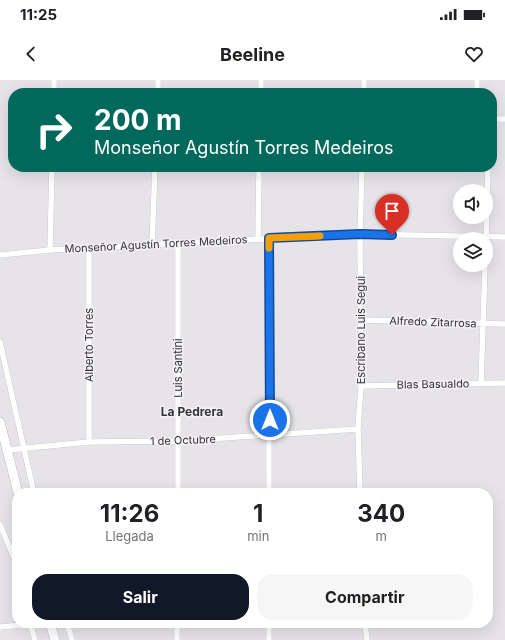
<!DOCTYPE html>
<html lang="es">
<meta charset="utf-8">
<style>
body{margin:0;font-family:Inter,sans-serif;background:#f6f6f6;color:#202124;height:100vh;display:flex;flex-direction:column;font-size:15px;white-space:nowrap}
*{box-sizing:border-box;margin:0}
p{font-size:13px;color:#757577}
.icon{flex:none;width:22px;height:22px;fill:none;stroke:currentColor;stroke-width:2;stroke-linecap:round;stroke-linejoin:round}
.map{position:relative;flex:1;overflow:hidden}
.drawer{position:absolute;left:12px;top:408px;width:481px;height:140px;display:flex;flex-direction:column;background:#fff;border-radius:16px;box-shadow:0 4px 16px #0002}
.drawer>*{flex:none}
.hud{position:absolute;left:8px;top:8px;width:489px;height:84px;border-radius:16px;box-shadow:0 4px 16px #0002;background:#00695c;color:#fff;overflow:hidden}
.controls{position:absolute;left:453px;top:104px;display:grid;gap:8px}
.controls a{display:grid;place-items:center;width:40px;height:40px;border-radius:50%;background:#fff;box-shadow:0 4px 16px #0002;font-size:20px}
.pin{position:absolute;display:grid;place-items:center;width:34px;height:34px;color:#fff;margin:-41px -17px;border-radius:50% 50% 50% 0;rotate:-45deg;box-shadow:0 0 4px #0007}
.pin .icon{rotate:45deg}
.me{position:absolute;width:44px;margin:-22px;rotate:0deg;stroke-linejoin:round;filter:drop-shadow(0 0 3px #0008)}
.turn{display:flex;align-items:center;gap:14px;height:84px;padding:0 20px;font-size:18px}
.turn .icon{width:52px;height:52px;stroke-width:2.5}
.turn b{display:block;font-size:28px;line-height:34px}
.eta{display:flex;justify-content:space-evenly;align-items:center;height:68px;text-align:center}
.eta b{font-size:24px;font-weight:700;line-height:28px}
.button{display:flex;gap:8px;margin-top:auto;padding:8px 20px}
.button a{flex:1;height:46px;border-radius:16px;background:#111827;color:#fff;font-size:16px;font-weight:700;line-height:46px;text-align:center}
.button a+a{background:#f6f6f6;color:#202124}
.status{display:flex;justify-content:space-between;align-items:center;height:28px;padding:0 20px;background:#fff;direction:ltr}
.status svg{height:11px;fill:currentColor}
header{display:flex;justify-content:space-between;align-items:center;height:52px;padding:0 20px;background:#fff;font-size:18px;font-weight:700}
.map>svg:first-child{display:block}
.lines{fill:none;stroke-linecap:round;stroke-linejoin:round}
.minor-casing{stroke:#bcbabe;stroke-width:6}
.trunk-casing{stroke:#bcbabe;stroke-width:10}
.minor{stroke:#fff;stroke-width:5.5}
.trunk{stroke:#fff;stroke-width:9}
.route-casing{stroke:#114b97;stroke-width:10}
.route{stroke:#1a73e8;stroke-width:7}
.slow{stroke:#f59e0b;stroke-width:7}
.labels{text-anchor:middle;dominant-baseline:central;stroke-width:3;stroke-linejoin:round;paint-order:stroke}
.street-label{font-size:11px;fill:#343335;stroke:#f4f1f6}
.neighbourhood-label{font-size:12px;font-weight:bold;fill:#343335;stroke:#f4f1f6}
</style>
<div class="status"><b>11:25</b><svg viewBox="0 0 49 12"><path d="M0 12V9h3v3zM5 12V6h3v6zM10 12V3h3v9zM15 12V0h3v12zM26 1h20v11H26zM47 4h2v5h-2z"/></svg></div>
<header><svg class="icon" aria-label="back" viewBox="0 0 24 24"><path d="M15 5l-7 7 7 7"/></svg>Beeline<svg class="icon" aria-label="heart" viewBox="0 0 24 24"><path d="M12 20l-8-8c-3-5 5-10 8-4 3-6 11-1 8 4z"/></svg></header>
<div class="map">
<svg width="505" height="560" viewBox="0 0 505 560">
<rect width="100%" height="100%" fill="#e6e4e8"/>
<g class="lines">
<defs>
<path id="minor" d="M 477,0 L 477,13
M 54,13 L 54,0
M 158,13 L 158,0
M 261,13 L 261,0
M 364,13 L 364,0
M 492,39 L 505,39
M 269,158 L 269,413
M 258,159 L 259,87
M 486,159 L 488,87
M 152,165 L 155,87
M 89,168 L 89,362
M 50,170 L 52,87
M 0,175 L 50,170 L 360,154 L 505,157
M 361,240 L 505,244
M 0,262 L 34,413
M 481,303 L 485,185
M 361,306 L 505,303
M 7,370 L 89,362 L 178,361 L 358,349
M 178,413 L 178,164
M 360,413 L 358,349 L 361,306 L 360,154 L 362,87
M 0,444 L 17,485
M 30,543 L 35,560
M 67,543 L 72,560
M 177,543 L 177,560
M 269,543 L 269,560
M 365,543 L 367,560
M 0,547 L 42,543"/>
<path id="trunk" d="M 0,342 L 18,413
M 50,543 L 55,560"/>
</defs>
<use href="#minor" class="minor-casing"/>
<use href="#trunk" class="trunk-casing"/>
<use href="#minor" class="minor"/>
<use href="#trunk" class="trunk"/>
</g>
<g class="lines">
<defs>
<path id="route" d="M 270,340 L 269,158 L 360,154 L 392,155"/>
</defs>
<use href="#route" class="route-casing"/>
<use href="#route" class="route"/>
<path class="slow" d="M 269,168 L 269,158 L 320,156"/>
</g>
<g class="labels">
<g class="street-label">
<text transform="translate(156 164) rotate(-3)">Monseñor Agustín Torres Medeiros</text>
<text transform="translate(433 242) rotate(2)">Alfredo Zitarrosa</text>
<text transform="translate(361 250) rotate(-90)">Escribano Luis Segui</text>
<text transform="translate(89 265) rotate(-90)">Alberto Torres</text>
<text transform="translate(178 288) rotate(-90)">Luis Santini</text>
<text transform="translate(433 304) rotate(-1)">Blas Basualdo</text>
<text transform="translate(183 360) rotate(-2)">1 de Octubre</text>
</g>
<g class="neighbourhood-label">
<text x="192" y="331">La Pedrera</text>
</g>
</g>
</svg>
<div class="controls">
<a><svg class="icon" aria-label="sound" viewBox="0 0 24 24"><path d="M4 9h4l5-4v14l-5-4H4zM17 9q2 3 0 6"/></svg></a>
<a><svg class="icon" aria-label="layers" viewBox="0 0 24 24"><path d="M12 4l9 5-9 5-9-5zM3 14l9 5 9-5"/></svg></a>
</div>
<div class="pin" style="left:392px;top:155px;background:#d93025"><svg class="icon" aria-label="arrive" viewBox="0 0 24 24"><path d="M6 21V4h12l-3 4 3 4H6"/></svg></div>
<svg class="me" style="left:270px;top:340px" viewBox="-20 -20 40 40"><circle r="17" fill="#1a73e8" stroke="#fff" stroke-width="3"/><path d="M0-11L8 9 0 5-8 9z" fill="#fff"/></svg>
<div class="hud">
<div class="turn"><svg class="icon" aria-label="right" viewBox="0 0 24 24"><path d="M7 20v-9h11M14 6l5 5-5 5"/></svg><div><b>200 m</b>Monseñor Agustín Torres Medeiros</div></div>
</div>
<section class="drawer">
<div class="eta">
<div><b>11:26</b><p>Llegada</p></div>
<div><b>1</b><p>min</p></div>
<div><b>340</b><p>m</p></div>
</div>
<div class="button"><a>Salir</a><a>Compartir</a></div>
</section>
</div>
